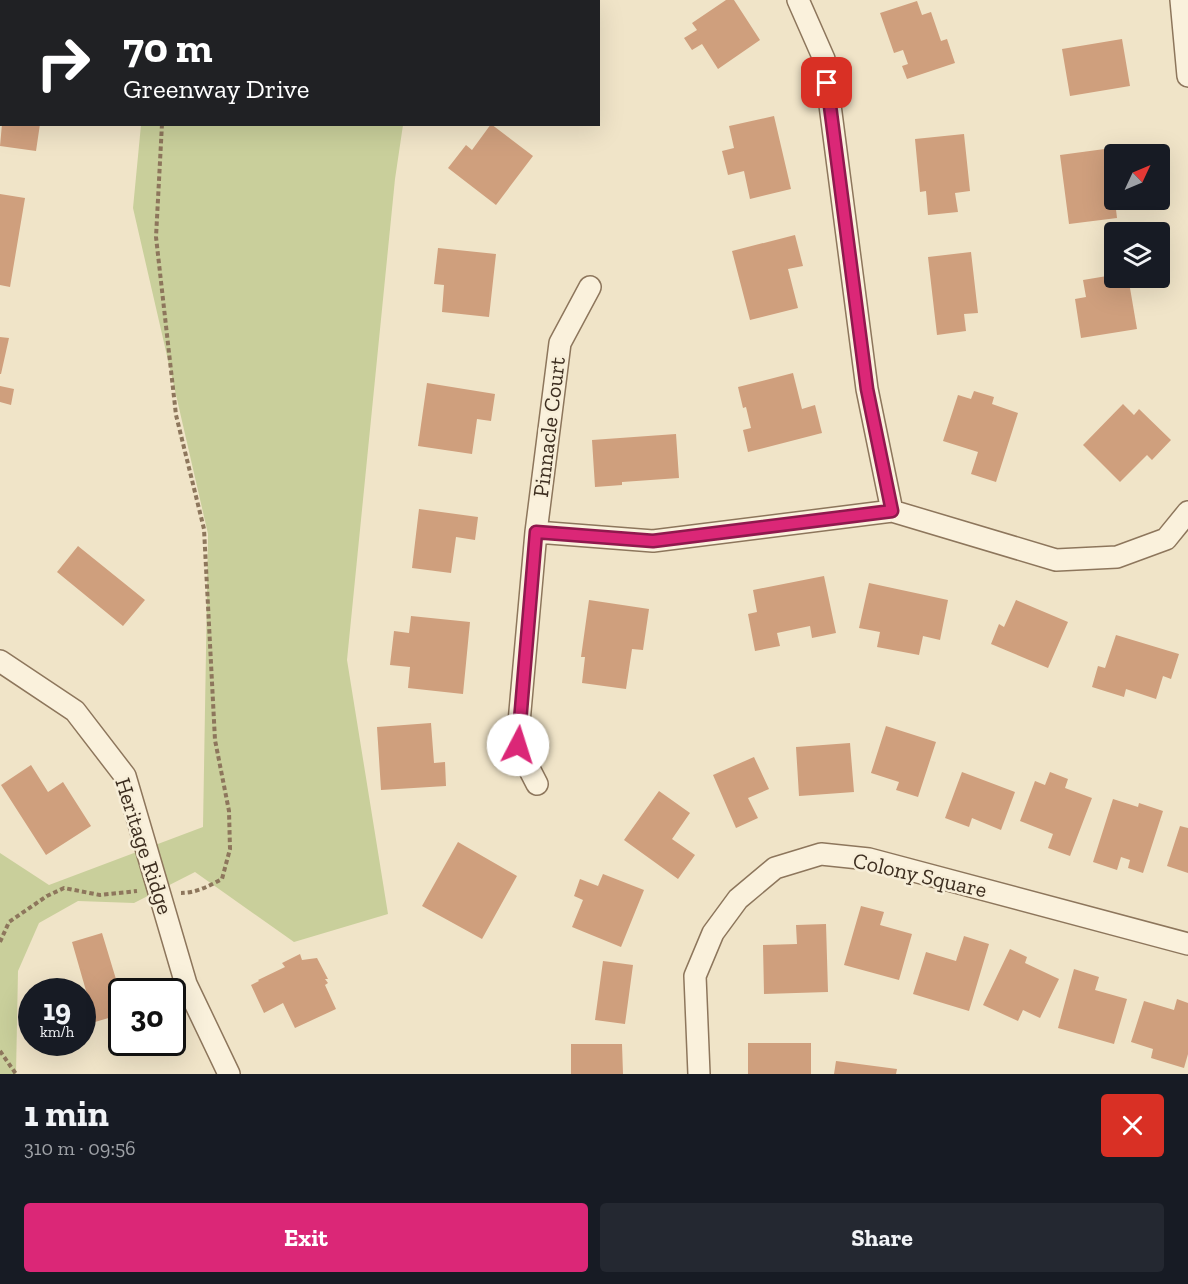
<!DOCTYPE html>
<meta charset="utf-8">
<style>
body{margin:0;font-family:"Zilla Slab",serif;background:#242831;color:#f1f3f6;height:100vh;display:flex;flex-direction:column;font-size:22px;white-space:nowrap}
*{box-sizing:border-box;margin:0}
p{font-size:20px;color:#9ea1a6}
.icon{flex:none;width:33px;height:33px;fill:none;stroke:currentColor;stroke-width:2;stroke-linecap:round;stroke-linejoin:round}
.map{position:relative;height:1074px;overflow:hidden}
.drawer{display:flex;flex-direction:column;background:#171b24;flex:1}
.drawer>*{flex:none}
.top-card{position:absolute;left:0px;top:0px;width:600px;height:126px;box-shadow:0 6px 24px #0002;background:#202124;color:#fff;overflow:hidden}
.needle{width:39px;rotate:46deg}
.buttons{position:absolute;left:1104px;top:144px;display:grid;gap:12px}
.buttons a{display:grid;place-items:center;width:66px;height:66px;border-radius:6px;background:#171b24;box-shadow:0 6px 24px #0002;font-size:30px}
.speed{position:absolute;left:18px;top:978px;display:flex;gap:12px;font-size:30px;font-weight:700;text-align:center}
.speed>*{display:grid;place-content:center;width:78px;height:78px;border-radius:50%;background:#171b24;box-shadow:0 6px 24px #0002;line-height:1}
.speed small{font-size:15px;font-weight:400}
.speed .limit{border:3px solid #111;border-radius:9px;background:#fff;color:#111}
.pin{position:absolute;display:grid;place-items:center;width:51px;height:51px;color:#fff;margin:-26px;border-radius:12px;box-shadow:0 3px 9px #0006}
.me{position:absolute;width:66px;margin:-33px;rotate:5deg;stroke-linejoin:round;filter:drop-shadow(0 0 4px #0008)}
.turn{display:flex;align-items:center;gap:21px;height:126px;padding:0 24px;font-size:27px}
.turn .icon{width:78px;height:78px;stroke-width:2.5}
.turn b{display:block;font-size:42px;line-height:51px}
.round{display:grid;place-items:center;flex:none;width:63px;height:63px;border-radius:6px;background:#242831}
.headline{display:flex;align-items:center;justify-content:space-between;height:102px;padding:0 24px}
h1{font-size:36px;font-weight:700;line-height:45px}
.primary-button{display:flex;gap:12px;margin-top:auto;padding:12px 24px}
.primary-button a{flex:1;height:69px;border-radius:6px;background:#db2777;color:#fff;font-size:24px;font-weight:700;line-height:69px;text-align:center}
.primary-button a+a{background:#242831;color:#f1f3f6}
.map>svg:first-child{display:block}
.green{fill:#c9cf9b}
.building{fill:#cf9f7d}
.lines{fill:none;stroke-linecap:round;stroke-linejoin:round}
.minor-casing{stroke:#8d765c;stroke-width:24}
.path{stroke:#8d765c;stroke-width:4;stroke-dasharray:4.5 3;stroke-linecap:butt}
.minor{stroke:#faf1dc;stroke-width:21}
.route-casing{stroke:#8e194d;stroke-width:15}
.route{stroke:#db2777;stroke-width:10}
.labels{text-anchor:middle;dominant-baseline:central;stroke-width:5;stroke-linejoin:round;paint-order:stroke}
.street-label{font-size:22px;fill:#3d2e20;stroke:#f7eed8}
</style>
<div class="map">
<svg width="1188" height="1074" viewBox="0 0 1188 1074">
<rect width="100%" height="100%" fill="#f0e4c8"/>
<path class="green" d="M 154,0 L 419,0 L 419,2 L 153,1 Z
M 141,125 L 403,125 L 395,179 L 347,660 L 388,914 L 294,942 L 195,872 L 134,903 L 78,901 L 39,923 L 18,971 L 16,1074 L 0,1074 L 0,853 L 49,885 L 203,827 L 208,534 L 133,208 Z"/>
<path class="building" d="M 726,0 L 734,0 L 760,40 L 718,69 L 702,44 L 692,50 L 684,38 L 697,30 L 692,23 Z
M 917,1 L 922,15 L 931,12 L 941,41 L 947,39 L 955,63 L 907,79 L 902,66 L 908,64 L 903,50 L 894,53 L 880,13 Z
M 1122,39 L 1130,86 L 1070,96 L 1062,49 Z
M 774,116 L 791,189 L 750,199 L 744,171 L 728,175 L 722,151 L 734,148 L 729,126 Z
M 2,124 L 40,124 L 36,151 L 0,146 Z
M 491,124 L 533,156 L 496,205 L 448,168 L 466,145 L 472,150 Z
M 964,134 L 970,191 L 955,193 L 958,212 L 928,215 L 926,191 L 920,192 L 915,139 Z
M 1127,146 L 1128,154 L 1114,154 L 1114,176 L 1112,176 L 1117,218 L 1069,224 L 1060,155 Z
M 0,194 L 25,198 L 10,287 L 0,285 Z
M 795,235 L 803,266 L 788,269 L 798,308 L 750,320 L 732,251 Z
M 438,248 L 496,254 L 489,317 L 442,312 L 444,285 L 434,284 Z
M 971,252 L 978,313 L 964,314 L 966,331 L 937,335 L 928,257 Z
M 1114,263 L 1114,278 L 1156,278 L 1157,284 L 1130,288 L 1137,329 L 1081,338 L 1075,299 L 1086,297 L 1083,280 L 1107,276 L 1105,264 Z
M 0,337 L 9,338 L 1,374 L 0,374 Z
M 793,373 L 802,409 L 815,405 L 822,433 L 748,452 L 743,430 L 751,428 L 746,407 L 743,408 L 738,387 Z
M 427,383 L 495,394 L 491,421 L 477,419 L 472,454 L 418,446 Z
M 0,386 L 14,389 L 11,405 L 0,402 Z
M 974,391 L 994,397 L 992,404 L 1018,413 L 996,482 L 971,474 L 978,452 L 943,441 L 958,395 L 971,399 Z
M 1123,404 L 1134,415 L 1139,409 L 1171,440 L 1152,460 L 1147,455 L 1120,482 L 1083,445 Z
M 676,434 L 679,478 L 622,482 L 622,485 L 595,487 L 592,440 Z
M 419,509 L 478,517 L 475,540 L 456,537 L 451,573 L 412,568 Z
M 78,546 L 145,600 L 123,626 L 57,572 Z
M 824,576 L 836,633 L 812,638 L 810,626 L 777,633 L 780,646 L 755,651 L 748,614 L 757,612 L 753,590 Z
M 869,583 L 948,600 L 940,640 L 923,636 L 919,655 L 877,647 L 880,632 L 859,628 Z
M 589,600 L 649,609 L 643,650 L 632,649 L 626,689 L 582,683 L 585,657 L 581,657 Z
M 1016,600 L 1068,622 L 1048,668 L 991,644 L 999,624 L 1004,627 Z
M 411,616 L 470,622 L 463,694 L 408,688 L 410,667 L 390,665 L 394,631 L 409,633 Z
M 1116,635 L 1179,654 L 1171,679 L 1163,676 L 1156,699 L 1126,689 L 1124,697 L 1092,687 L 1098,666 L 1105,668 Z
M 431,723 L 434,763 L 445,762 L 446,786 L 381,790 L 377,727 Z
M 886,726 L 936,742 L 918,797 L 896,790 L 899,782 L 871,773 Z
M 850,743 L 854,792 L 799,796 L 796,747 Z
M 754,757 L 769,789 L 748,798 L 758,818 L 736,828 L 713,775 Z
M 31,765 L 48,792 L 63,782 L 91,826 L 46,855 L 1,785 Z
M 962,772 L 1015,792 L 1001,830 L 972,818 L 969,827 L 945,818 Z
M 1050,772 L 1068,779 L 1065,788 L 1092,798 L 1070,856 L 1048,848 L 1053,834 L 1020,821 L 1035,781 L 1045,785 Z
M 659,791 L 690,813 L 672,839 L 695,855 L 678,879 L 624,840 Z
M 1113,799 L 1138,807 L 1139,803 L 1163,811 L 1143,873 L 1128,868 L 1130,860 L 1121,857 L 1117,870 L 1093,862 Z
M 1180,826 L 1188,828 L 1188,873 L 1167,866 Z
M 458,842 L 517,876 L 482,939 L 422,906 Z
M 603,874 L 644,890 L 621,947 L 572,927 L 583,900 L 574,896 L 580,879 L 598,886 Z
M 861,906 L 884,912 L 880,925 L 912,934 L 899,980 L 844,965 Z
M 826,924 L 828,992 L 764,994 L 763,945 L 797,944 L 796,925 Z
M 102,933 L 122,999 L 122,1014 L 95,1022 L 72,942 Z
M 964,936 L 989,944 L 969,1011 L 913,994 L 926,952 L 956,961 Z
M 1010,949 L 1027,957 L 1025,963 L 1059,979 L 1040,1018 L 1023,1010 L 1018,1021 L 983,1005 Z
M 300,954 L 302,960 L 317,958 L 328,979 L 325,979 L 328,983 L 325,985 L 336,1009 L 295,1028 L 283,1003 L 264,1013 L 251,985 L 259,981 L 258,980 L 285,967 L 282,963 Z
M 603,961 L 633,965 L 625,1024 L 595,1020 Z
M 1074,969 L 1099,977 L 1095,990 L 1127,999 L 1114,1044 L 1058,1028 Z
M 1177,999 L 1188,1003 L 1188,1054 L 1184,1068 L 1151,1058 L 1153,1049 L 1131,1042 L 1144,1001 L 1174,1010 Z
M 748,1043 L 811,1043 L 811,1074 L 748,1074 Z
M 571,1044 L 622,1044 L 623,1074 L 571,1074 Z
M 836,1061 L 897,1069 L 896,1074 L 834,1074 Z"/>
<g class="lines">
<defs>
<path id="minor" d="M 798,0 L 824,59 L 867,389 L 892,511 L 1056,560 L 1117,557 L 1166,539 L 1188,512
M 1181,0 L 1188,76
M 536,532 L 653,541 L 892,511
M 0,661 L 75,711 L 125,776 L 186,984 L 229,1074
M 537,784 L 517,745 L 536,532 L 560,343 L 590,287
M 699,1074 L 695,976 L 713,933 L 738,899 L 775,868 L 821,854 L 869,859 L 1188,944"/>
</defs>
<use href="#minor" class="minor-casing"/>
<path class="path" d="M 171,2 L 171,0
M 162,124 L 156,237 L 176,415 L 204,529 L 215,740 L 229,811 L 230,849 L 222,879 C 209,886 196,893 181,893
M 0,942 L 9,922 L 47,896 L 64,888 L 100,895 L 137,891
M 0,1051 L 16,1074"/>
<use href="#minor" class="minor"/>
</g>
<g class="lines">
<defs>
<path id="route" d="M 518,745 L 536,532 L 653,541 L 892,511 L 867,389 L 827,83"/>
</defs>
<use href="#route" class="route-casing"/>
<use href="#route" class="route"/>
</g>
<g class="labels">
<g class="street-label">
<text transform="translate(549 427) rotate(-83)">Pinnacle Court</text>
<text transform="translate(144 846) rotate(72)">Heritage Ridge</text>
<text transform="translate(920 875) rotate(13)">Colony Square</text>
</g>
</g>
</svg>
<div class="buttons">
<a><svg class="needle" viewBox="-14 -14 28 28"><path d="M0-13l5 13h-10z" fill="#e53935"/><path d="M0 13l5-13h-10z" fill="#9ea1a6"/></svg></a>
<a><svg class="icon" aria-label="layers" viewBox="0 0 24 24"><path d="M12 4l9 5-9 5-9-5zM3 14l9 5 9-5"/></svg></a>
</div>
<div class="speed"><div>19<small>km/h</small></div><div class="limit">30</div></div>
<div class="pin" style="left:827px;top:83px;background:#d93025"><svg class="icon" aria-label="arrive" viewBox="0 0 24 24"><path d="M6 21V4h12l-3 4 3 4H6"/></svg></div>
<svg class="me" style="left:518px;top:745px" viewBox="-20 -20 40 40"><circle r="19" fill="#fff"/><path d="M0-13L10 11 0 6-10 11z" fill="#db2777"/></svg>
<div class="top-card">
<div class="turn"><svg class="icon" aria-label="right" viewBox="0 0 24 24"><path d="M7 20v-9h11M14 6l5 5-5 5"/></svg><div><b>70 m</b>Greenway Drive</div></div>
</div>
</div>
<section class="drawer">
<div class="headline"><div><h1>1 min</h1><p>310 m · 09:56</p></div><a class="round" style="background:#d93025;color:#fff"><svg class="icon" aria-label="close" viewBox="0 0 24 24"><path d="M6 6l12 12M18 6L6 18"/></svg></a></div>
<div class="primary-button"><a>Exit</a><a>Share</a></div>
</section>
